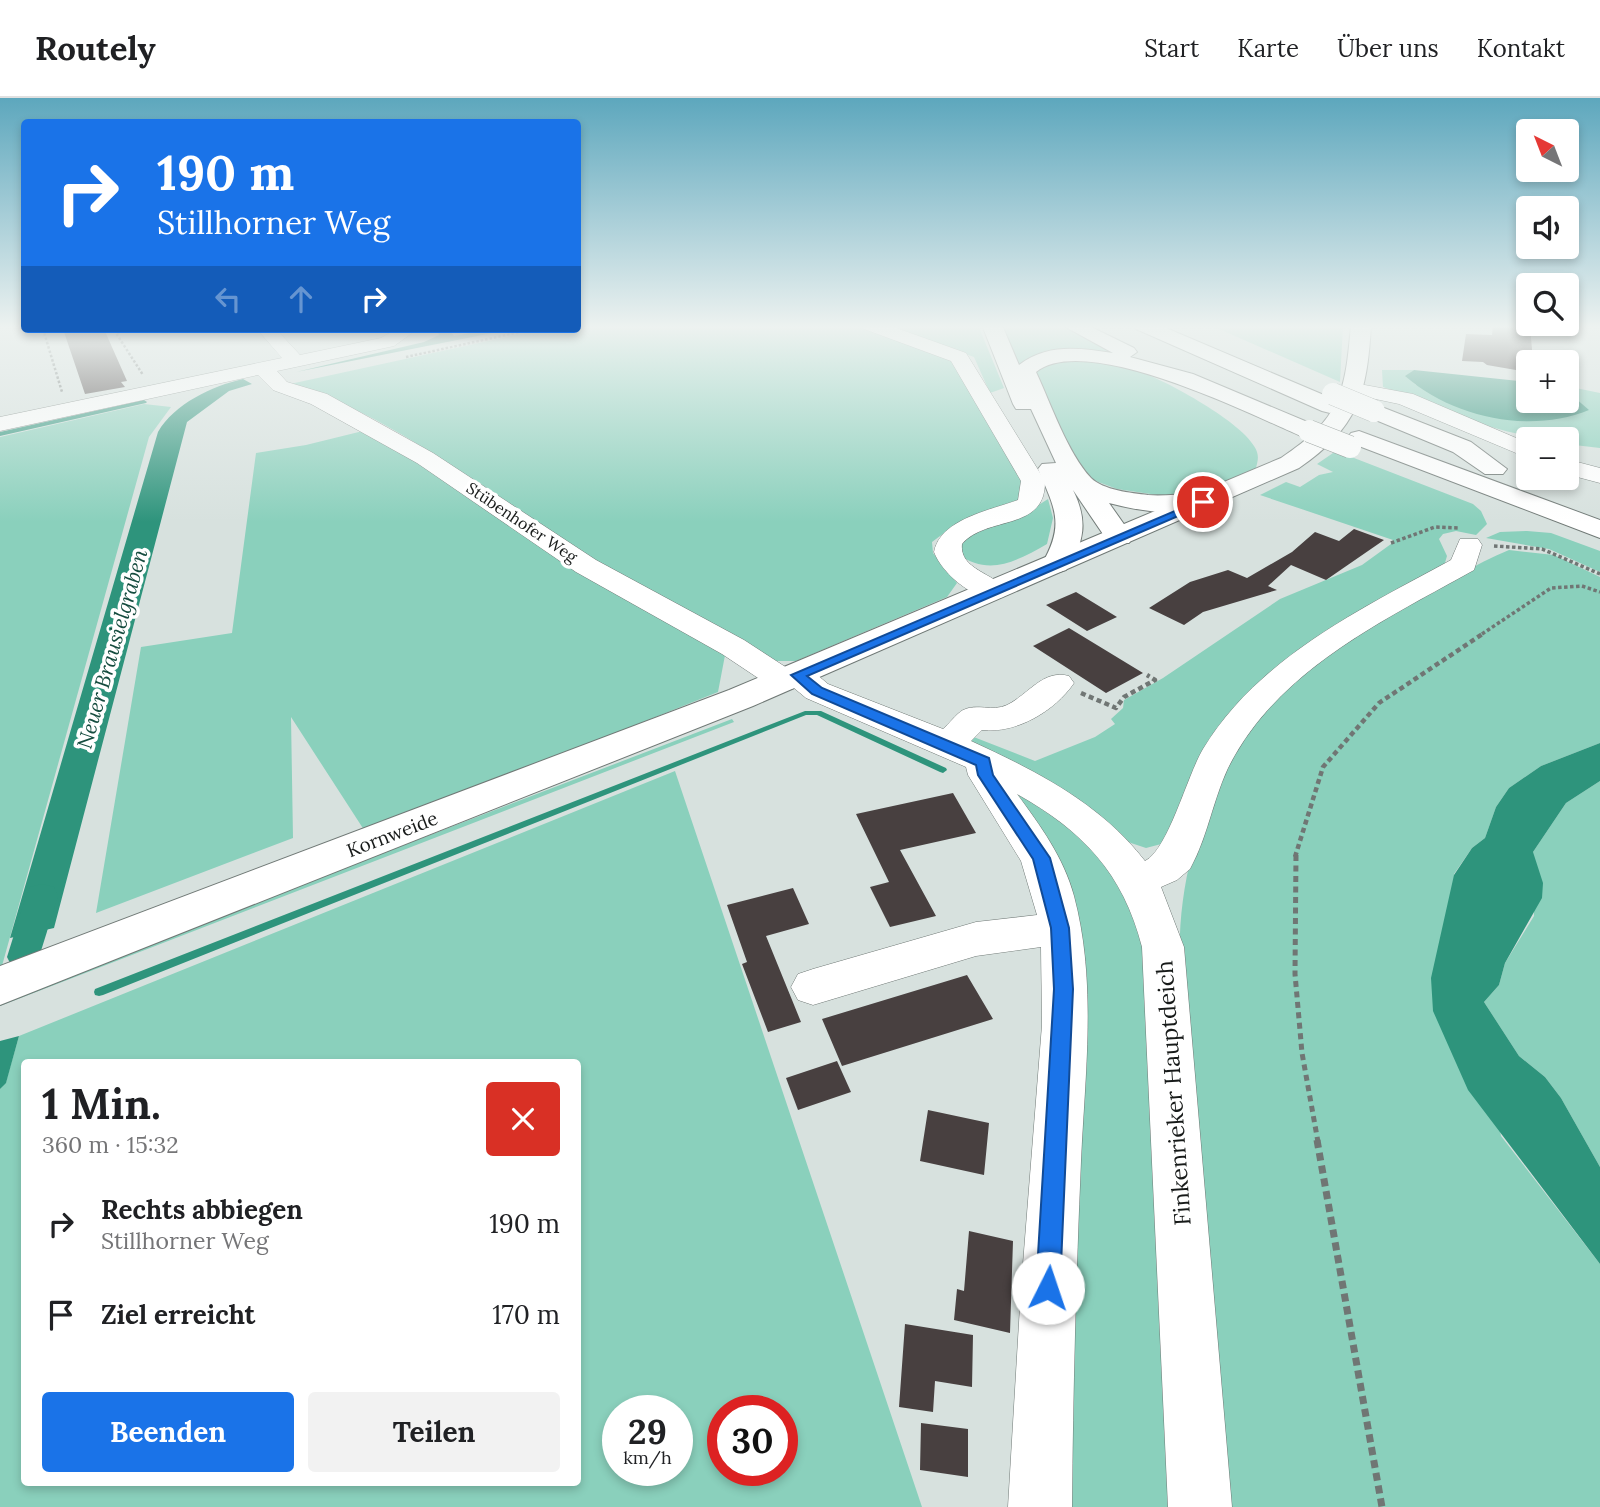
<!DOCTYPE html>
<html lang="de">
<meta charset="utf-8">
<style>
body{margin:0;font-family:Lora,serif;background:#f2f2f2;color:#202124;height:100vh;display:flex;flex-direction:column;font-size:26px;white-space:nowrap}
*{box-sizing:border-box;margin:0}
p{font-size:23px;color:#757577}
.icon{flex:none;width:38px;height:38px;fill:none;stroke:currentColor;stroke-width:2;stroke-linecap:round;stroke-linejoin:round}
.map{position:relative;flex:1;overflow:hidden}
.sheet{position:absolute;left:21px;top:961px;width:560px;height:427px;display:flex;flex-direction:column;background:#fff;border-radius:7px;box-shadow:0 4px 10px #0003}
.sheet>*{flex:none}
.top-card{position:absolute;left:21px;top:21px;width:560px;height:214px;border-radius:7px;box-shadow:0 4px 10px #0003;background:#1a73e8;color:#fff;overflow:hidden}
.needle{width:46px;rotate:318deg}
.buttons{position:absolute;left:1516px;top:21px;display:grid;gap:14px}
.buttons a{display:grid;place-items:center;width:63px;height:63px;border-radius:7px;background:#fff;box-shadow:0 4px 10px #0003;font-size:35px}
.speed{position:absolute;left:602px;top:1297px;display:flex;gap:14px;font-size:35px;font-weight:700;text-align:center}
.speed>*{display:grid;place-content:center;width:91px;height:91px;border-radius:50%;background:#fff;box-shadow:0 4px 10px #0003;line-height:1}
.speed small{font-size:18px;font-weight:400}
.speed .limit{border:10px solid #d22;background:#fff;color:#111}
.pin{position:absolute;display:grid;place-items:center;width:60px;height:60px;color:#fff;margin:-30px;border:4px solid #fff;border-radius:50%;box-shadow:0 2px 7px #0007}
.me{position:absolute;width:77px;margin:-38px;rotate:4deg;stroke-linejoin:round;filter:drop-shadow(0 0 5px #0008)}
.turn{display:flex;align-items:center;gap:24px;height:147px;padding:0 21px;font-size:32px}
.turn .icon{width:91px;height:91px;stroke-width:2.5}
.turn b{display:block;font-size:49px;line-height:60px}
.lanes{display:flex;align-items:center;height:66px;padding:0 21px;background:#0003;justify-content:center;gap:35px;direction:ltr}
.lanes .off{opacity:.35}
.round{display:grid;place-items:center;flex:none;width:74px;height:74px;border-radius:7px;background:#f2f2f2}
.overview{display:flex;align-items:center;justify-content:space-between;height:119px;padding:0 21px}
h1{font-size:42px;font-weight:700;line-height:52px}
.cta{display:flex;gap:14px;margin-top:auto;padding:14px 21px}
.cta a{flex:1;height:80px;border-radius:7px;background:#1a73e8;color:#fff;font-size:28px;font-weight:700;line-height:80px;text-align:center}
.cta a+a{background:#f2f2f2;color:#202124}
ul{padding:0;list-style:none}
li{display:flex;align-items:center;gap:21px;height:91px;padding:0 21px}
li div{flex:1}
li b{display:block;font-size:26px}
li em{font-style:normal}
header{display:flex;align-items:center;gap:42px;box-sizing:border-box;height:98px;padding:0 35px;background:#fff;border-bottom:2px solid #e0e0e0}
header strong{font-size:33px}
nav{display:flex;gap:38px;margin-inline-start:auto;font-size:24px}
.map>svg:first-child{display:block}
.green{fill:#8ad0bc;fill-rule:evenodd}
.water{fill:#2e947c}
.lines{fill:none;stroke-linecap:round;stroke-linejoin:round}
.stream{fill:#2e947c;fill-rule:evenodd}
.canal{fill:#2e947c;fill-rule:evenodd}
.building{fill:#484040}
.minor-casing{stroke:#707976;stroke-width:1}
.major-casing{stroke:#707976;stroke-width:2}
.highway-casing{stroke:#707976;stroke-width:2}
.path-far4{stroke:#707674;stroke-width:2.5;stroke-dasharray:2.5 2;stroke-linecap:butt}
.path-far3{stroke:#707674;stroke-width:3.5;stroke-dasharray:3.5 2.5;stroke-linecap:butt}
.path-far2{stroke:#707674;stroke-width:4.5;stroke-dasharray:5 3.5;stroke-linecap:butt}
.path-far1{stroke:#707674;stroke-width:5;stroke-dasharray:6 4.5;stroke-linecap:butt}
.path{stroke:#707674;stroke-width:7;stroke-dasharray:8 5;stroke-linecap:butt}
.minor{fill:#fff;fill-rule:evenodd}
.major{fill:#fff;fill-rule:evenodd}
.highway{fill:#fff;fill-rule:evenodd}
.highway-bridge-casing{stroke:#707976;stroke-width:23;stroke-linecap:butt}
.highway-bridge{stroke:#fff;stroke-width:22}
.route{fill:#1a73e8;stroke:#114b97;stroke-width:2}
.labels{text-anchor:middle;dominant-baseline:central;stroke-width:7;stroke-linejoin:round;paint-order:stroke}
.far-street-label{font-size:16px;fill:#171a19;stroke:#fff}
.street-label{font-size:19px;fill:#171a19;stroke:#fff}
.water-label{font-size:21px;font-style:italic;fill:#154c3f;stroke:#fff}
.near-street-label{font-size:23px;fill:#171a19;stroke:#fff}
</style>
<header>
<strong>Routely</strong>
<nav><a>Start</a><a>Karte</a><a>Über uns</a><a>Kontakt</a></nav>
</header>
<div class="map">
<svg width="1600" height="1409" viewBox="0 0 1600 1409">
<rect width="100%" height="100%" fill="#d7e1de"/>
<path class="green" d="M 578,227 L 860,227 L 932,251 L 954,261 L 1023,383 L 1018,404 L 944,435 L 932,444 L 933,455 L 957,485 L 947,499 L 796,563 L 773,563 C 713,529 650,499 592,462 C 495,402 400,319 290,286 L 543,231 L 578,231 Z
M 883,227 L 978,227 L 1004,290 L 990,295 L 974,259 Z
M 998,227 L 1061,227 L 1127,261 C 1091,259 1044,246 1015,271 Z
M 1210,227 L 1343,227 L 1340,284 Z
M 1075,260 C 1094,263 1114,265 1133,271 C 1162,280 1239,322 1254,348 C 1260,357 1258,363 1255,373 L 1220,389 L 1208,388 L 1164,398 L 1117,391 L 1093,382 L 1079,368 L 1033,276 L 1041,267 Z
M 1382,272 L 1414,272 L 1406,278 L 1416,287 L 1588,312 L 1574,299 L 1566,296 L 1566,288 L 1600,295 L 1600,350 L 1566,346 L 1566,341 C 1499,341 1445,310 1383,289 Z
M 144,306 L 171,309 L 149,339 L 0,875 L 0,339 Z
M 371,331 L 726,552 L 718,594 L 366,735 L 291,619 L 293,740 L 96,815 L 141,549 L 232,535 L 256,355 L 306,347 Z
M 1336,353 L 1473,406 L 1481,413 L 1487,426 L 1476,437 L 1456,433 L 1443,436 L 1439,441 L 1447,458 L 1444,468 L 1310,549 L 1165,745 L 1146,750 L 1131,745 L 961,643 L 966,636 L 1035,663 L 1095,639 L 1115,626 L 1111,621 L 1123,610 L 1124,602 L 1163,580 L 1280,501 L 1362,467 L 1391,446 L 1393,442 L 1260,397 L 1286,384 L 1300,389 L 1319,377 L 1333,374 L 1317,366 Z
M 1048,401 L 1053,420 L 1047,446 C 1017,463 989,479 958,456 L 957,448 L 964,440 L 1026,415 Z
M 1527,433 L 1551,435 L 1600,453 L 1600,474 L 1549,451 L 1486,440 L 1500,434 Z
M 1509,452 L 1554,457 L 1600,479 L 1600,645 L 1541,668 L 1509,690 L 1496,709 L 1485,740 L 1472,750 L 1454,776 L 1501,1038 L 1600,1166 L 1600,1409 L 1222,1409 L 1180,864 C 1176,764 1217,647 1295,581 C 1331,552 1371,528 1411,505 C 1443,486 1475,466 1509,452 Z
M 732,621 L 734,624 L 0,908 L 0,902 Z
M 675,673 L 922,1409 L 0,1409 L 0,991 L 6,984 L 19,938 ZM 24,964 L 578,964 L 578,1384 L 24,1384 ZM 618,1312 L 677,1312 L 677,1372 L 618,1372 ZM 723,1312 L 782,1312 L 782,1372 L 723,1372 Z
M 1600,683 L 1600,1069 L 1561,1000 L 1545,979 L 1519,958 L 1484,904 L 1499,887 L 1505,865 L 1534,818 L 1533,754 L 1566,705 Z
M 1008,687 L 1069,730 L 1108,768 L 1145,836 L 1178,1409 L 1057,1409 L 1085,892 Z"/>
<path class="water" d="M 437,231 L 449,231 L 454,238 L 491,231 L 513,231 L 296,274 L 424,244 L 439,237 Z
M 1414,272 L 1528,284 L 1528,303 L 1566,303 L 1566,296 L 1574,299 L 1589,312 C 1530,336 1453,320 1405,278 Z
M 243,281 L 252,286 L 229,293 L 187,324 L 54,830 L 10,840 L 158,334 C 174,306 212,288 243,281 Z
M 1600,645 L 1600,683 L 1566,705 L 1533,754 L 1543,785 L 1542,800 L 1505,865 L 1499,887 L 1484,904 L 1519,958 L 1545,979 L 1561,1000 L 1600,1069 L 1600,1166 L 1468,992 L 1433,913 L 1431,880 L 1454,777 L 1472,750 L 1485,740 L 1496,709 L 1509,690 L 1541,668 Z
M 19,938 L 6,985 L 0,991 L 0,943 Z"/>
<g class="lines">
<path class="stream" d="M 144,302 L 147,304 L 146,305 L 0,338 L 0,334 Z
M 805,613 L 821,613 L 946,670 L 947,672 L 943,675 L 940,674 L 817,617 L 806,617 L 103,897 L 99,898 L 95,897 L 94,894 L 95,891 Z"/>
<path class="canal" d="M 42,786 L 54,789 L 58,798 L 36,869 L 24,873 L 12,869 L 7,859 L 26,798 L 30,789 Z"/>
</g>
<path class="building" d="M 1493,227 L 1530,227 L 1533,264 L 1528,264 L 1528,274 L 1487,267 L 1483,264 L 1462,263 L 1466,236 L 1492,237 Z
M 80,231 L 104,231 L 127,283 L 121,284 L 125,289 L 85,296 L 64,234 Z
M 1354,431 L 1384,442 L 1326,482 L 1291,467 L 1268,488 L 1277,492 L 1203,514 L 1184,527 L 1149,510 L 1190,484 L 1228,472 L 1247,480 L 1292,454 L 1315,434 L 1339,443 Z
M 1076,494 L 1117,519 L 1087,533 L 1046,507 Z
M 1069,530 L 1143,575 L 1106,595 L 1033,548 Z
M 953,695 L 976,735 L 900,752 L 936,818 L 890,829 L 870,789 L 889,784 L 856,716 Z
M 793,790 L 809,826 L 766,838 L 801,924 L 768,934 L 742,866 L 747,864 L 727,807 Z
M 967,877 L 993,921 L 842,968 L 822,921 Z
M 837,963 L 851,994 L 798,1012 L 786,980 Z
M 928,1012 L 989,1025 L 984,1077 L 920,1063 Z
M 969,1133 L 1013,1143 L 1010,1235 L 954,1222 L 957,1191 L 964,1193 Z
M 905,1226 L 973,1237 L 972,1289 L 935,1283 L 933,1314 L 899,1309 Z
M 921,1325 L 968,1331 L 968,1379 L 920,1372 Z"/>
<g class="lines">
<defs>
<path id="minor" d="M 862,227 L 888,227 L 966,255 L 1045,383 C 1046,434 987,417 962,446 C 959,472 995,475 1007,493 L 1003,499 C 977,506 943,477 934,454 C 940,421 991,412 1018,402 L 1021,383 L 951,263 L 864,231 Z
M 257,231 L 276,231 L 300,257 L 381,240 L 391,234 L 389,231 L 410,231 L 412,235 L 394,248 L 277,273 L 287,284 L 327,296 L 433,355 L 596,462 L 744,542 L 787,570 L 798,567 L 809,570 L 828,586 L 943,631 C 949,626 956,616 963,612 C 977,605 992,614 1007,607 C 1029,596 1043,571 1069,578 L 1074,585 C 1055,613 1016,636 982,632 L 971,643 C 1036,673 1100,705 1145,763 C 1168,752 1187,678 1203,651 C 1258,560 1361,511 1451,462 L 1460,441 L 1478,441 L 1482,447 L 1474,472 C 1388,520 1286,568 1235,657 C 1214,692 1210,735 1190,771 L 1177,782 L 1161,789 L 1184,849 L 1232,1409 L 1168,1409 L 1142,849 C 1123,775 1083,733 1017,696 C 1040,727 1064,760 1074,798 C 1097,884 1085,975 1081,1063 C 1076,1178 1073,1294 1072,1409 L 1008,1409 L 1021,1191 L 1042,927 L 1041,849 L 976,858 L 813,907 L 798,902 L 791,889 L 798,876 L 813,871 L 976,824 L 1037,817 L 1021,763 L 968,677 L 966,669 L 806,600 L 794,590 L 784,593 L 773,590 L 722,556 L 576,474 L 417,365 L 311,306 L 273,292 L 258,277 L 0,333 L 0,319 L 282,260 Z
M 1354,285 L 1413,296 L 1528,345 L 1528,360 L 1399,306 L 1347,295 L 1344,291 L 1347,287 Z
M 1566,361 L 1600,370 L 1600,385 L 1566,376 Z"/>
<path id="major" d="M 1351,227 L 1371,227 C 1367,297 1358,329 1299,370 L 753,608 L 0,907 L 0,868 L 729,592 L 1281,360 C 1341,320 1345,296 1351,227 Z"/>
<path id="highway" d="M 982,227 L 1002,227 L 1019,267 C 1047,245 1080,250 1113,255 L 1062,227 L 1087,227 L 1134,250 L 1137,254 L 1130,259 L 1193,276 L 1317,328 L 1321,333 L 1317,338 L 1301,338 C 1247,315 1086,234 1036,274 C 1051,306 1068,356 1091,380 C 1103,392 1131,395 1148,397 C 1169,399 1192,393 1212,398 L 1216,404 L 1212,410 C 1179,418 1142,414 1109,405 L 1133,439 L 1129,445 L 1109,445 L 1073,392 C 1088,422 1085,445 1066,472 L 1056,475 L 1046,472 L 1042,466 C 1065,426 1055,411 1038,371 L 1042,366 L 1056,365 L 1031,311 L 1016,311 L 1013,306 Z
M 1133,227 L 1159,227 L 1338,303 L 1341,308 L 1330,315 L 1322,313 L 1136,231 Z
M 1374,306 L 1471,344 L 1507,371 L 1503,376 L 1485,376 L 1453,354 L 1366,318 L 1363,313 L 1366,308 Z
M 1359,333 L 1600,422 L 1600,440 L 1351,345 L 1347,340 L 1351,335 Z"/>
</defs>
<use href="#minor" class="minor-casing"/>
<use href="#major" class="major-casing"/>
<use href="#highway" class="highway-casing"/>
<path class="path-far4" d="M 43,231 L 62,294
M 137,231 L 116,235 L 143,277
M 406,259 L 534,231"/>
<path class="path-far3" d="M 1391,445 L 1435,429 L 1458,430
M 1494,448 L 1542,451 L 1600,476
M 1482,536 L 1551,490 L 1582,488 L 1600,494"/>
<path class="path-far2" d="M 1081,595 L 1116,610 L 1124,599 L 1155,582 L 1147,577
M 1295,759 L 1323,669 L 1379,605 L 1484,535"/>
<path class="path-far1" d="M 1296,757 L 1295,876 L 1302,955 L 1318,1044"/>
<path class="path" d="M 1317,1042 L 1382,1409"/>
<use href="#minor" class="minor"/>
<use href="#major" class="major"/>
<use href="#highway" class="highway"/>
<defs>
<path id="highway-bridge" d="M 1333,296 L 1374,313
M 1309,333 L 1350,349"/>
</defs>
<use href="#highway-bridge" class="highway-bridge-casing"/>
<use href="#highway-bridge" class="highway-bridge"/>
</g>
<linearGradient id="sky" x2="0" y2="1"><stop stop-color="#5da7bd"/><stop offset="0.54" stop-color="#edf2f0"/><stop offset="1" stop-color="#edf2f0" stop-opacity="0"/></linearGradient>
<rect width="1600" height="424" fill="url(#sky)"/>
<path class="route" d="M 1203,401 L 1208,404 L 1206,406 L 807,578 L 822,590 L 989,660 L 993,677 L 1050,760 L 1069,830 L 1073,891 L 1060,1190 L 1057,1199 L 1048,1202 L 1040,1199 L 1036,1190 L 1054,891 L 1051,830 L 1033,761 L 978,677 L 976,667 L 812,596 L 791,577 Z"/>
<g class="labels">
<g class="far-street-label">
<text transform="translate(522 424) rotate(34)">Stübenhofer Weg</text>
</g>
<g class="street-label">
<text transform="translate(392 736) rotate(-21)">Kornweide</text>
</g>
<g class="water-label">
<text transform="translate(112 551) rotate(-74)">Neuer Brausielgraben</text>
</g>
<g class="near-street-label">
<text transform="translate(1173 995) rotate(-94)">Finkenrieker Hauptdeich</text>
</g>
</g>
</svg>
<div class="buttons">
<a><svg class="needle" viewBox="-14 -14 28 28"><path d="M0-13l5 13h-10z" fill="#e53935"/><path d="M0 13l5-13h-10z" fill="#757577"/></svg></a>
<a><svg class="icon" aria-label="sound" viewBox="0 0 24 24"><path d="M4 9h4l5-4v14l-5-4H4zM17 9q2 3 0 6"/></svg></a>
<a><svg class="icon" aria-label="search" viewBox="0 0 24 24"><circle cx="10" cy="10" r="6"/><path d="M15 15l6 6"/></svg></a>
<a>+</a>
<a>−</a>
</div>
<div class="speed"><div>29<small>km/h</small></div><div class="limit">30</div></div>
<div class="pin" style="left:1203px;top:404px;background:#d93025"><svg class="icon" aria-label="arrive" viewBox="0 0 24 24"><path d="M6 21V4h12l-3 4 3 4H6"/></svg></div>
<svg class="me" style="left:1048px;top:1190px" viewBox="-20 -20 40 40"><circle r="19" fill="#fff"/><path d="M0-13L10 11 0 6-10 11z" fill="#1a73e8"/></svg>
<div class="top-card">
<div class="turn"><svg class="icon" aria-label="right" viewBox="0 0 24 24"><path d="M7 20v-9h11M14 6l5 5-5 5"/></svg><div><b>190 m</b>Stillhorner Weg</div></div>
<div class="lanes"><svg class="icon off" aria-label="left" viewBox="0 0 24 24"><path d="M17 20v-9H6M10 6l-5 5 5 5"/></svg><svg class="icon off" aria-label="ahead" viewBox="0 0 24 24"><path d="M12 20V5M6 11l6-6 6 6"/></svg><svg class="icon" aria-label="right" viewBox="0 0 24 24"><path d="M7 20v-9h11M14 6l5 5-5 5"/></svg></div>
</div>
<section class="sheet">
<div class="overview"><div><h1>1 Min.</h1><p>360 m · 15:32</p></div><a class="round" style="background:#d93025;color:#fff"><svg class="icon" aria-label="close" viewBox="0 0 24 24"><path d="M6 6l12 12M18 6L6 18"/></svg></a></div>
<ul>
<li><svg class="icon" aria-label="right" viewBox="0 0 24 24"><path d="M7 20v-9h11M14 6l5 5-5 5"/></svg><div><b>Rechts abbiegen</b><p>Stillhorner Weg</p></div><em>190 m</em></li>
<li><svg class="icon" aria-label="arrive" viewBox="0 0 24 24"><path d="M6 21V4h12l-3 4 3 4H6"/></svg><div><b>Ziel erreicht</b></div><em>170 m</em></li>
</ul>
<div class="cta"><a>Beenden</a><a>Teilen</a></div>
</section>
</div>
